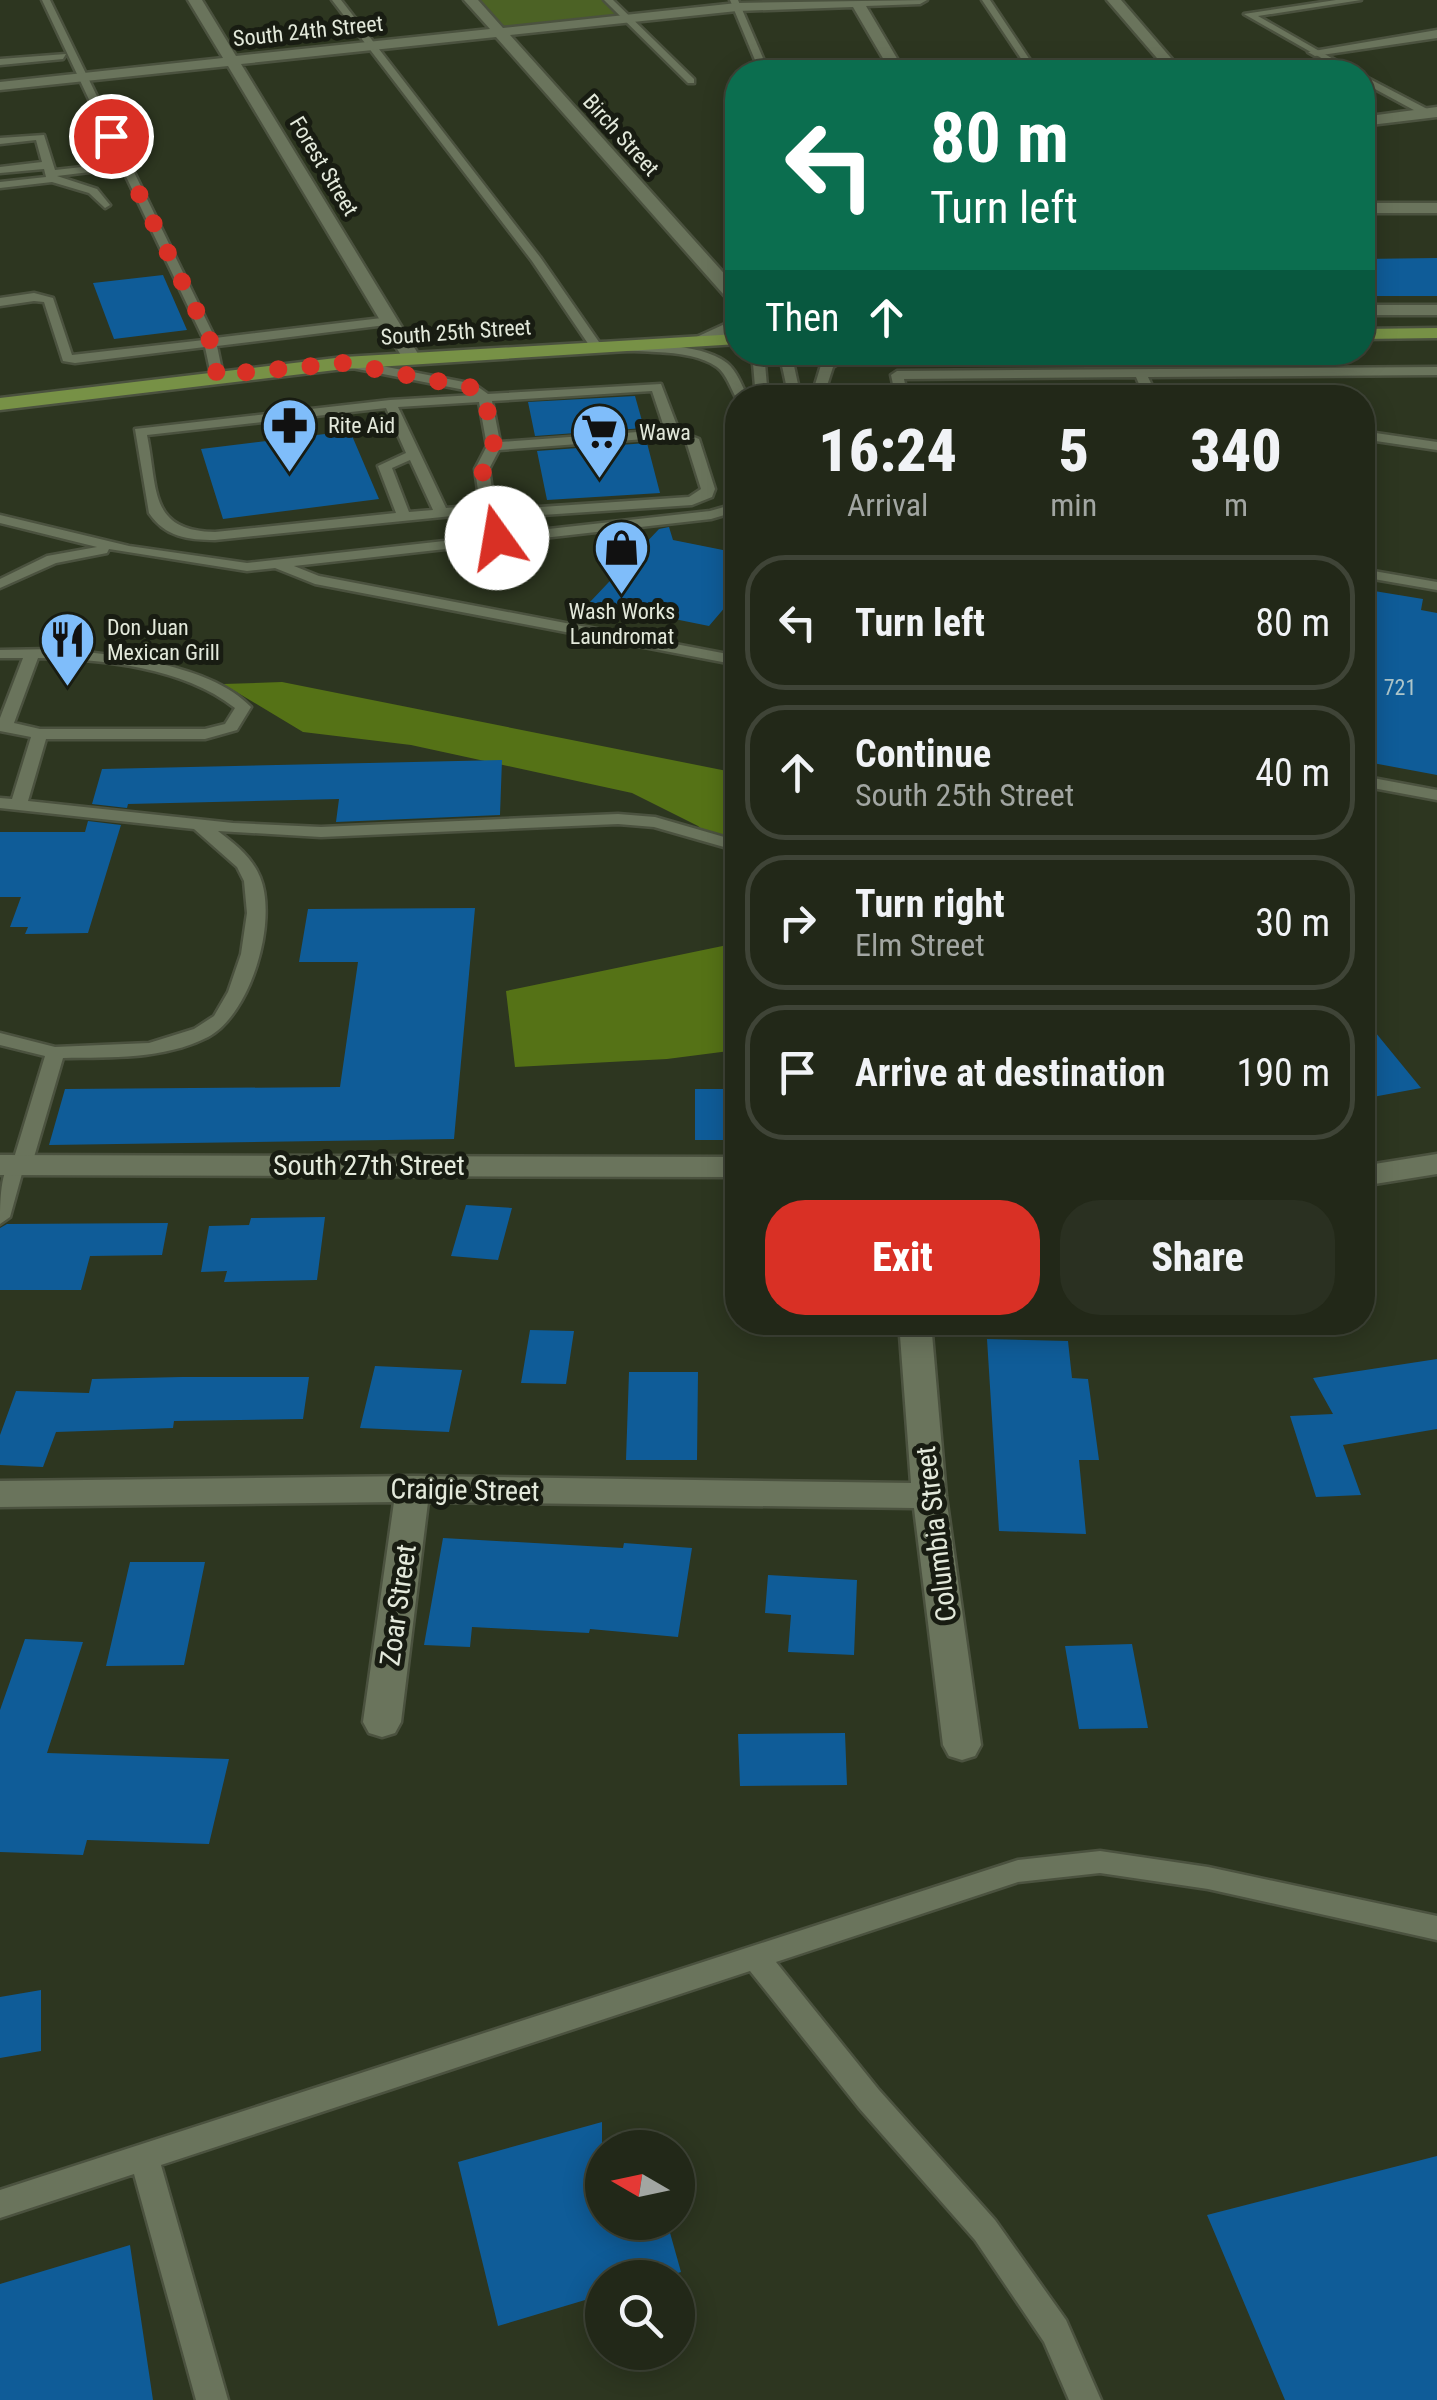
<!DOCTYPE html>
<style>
body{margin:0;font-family:"Roboto Condensed",sans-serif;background:#2a3021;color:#f1f3f6;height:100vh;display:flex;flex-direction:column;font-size:38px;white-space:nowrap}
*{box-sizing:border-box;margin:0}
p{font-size:32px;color:#a2a6a2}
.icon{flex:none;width:55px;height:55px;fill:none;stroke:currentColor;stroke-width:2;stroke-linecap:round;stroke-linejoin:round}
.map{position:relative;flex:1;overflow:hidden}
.panel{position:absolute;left:725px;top:385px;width:650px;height:950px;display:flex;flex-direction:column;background:#222818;border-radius:40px;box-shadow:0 5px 25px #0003,0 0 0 2px #3f4437}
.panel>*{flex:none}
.hud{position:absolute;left:725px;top:60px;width:650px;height:305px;border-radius:40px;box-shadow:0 5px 25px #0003,0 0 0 2px #3f4437;background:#0b6e4f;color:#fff;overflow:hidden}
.needle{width:65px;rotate:279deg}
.fabs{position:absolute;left:585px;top:2130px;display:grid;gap:20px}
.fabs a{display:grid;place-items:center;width:110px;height:110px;border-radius:50%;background:#222818;box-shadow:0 5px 25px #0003,0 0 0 2px #3f4437;font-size:50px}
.pin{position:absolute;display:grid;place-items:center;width:85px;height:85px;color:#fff;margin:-42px;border:5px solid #fff;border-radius:50%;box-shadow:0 2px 10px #0007}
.me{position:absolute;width:110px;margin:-55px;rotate:347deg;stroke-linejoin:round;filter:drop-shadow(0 0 8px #0008)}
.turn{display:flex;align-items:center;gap:35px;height:210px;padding:0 40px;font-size:45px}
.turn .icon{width:130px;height:130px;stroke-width:2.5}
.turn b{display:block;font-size:70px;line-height:85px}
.then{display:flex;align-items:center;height:95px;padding:0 40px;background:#0003;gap:20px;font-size:38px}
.eta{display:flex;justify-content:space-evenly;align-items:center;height:170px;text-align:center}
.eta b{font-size:60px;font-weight:800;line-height:70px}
.action{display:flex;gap:20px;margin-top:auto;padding:20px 40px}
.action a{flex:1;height:115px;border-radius:40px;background:#d93025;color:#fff;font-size:40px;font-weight:800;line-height:115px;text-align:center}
.action a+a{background:#2a3021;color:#f1f3f6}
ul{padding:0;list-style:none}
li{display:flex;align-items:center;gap:30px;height:135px;margin:0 20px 15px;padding:0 20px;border:5px solid #3f4437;border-radius:40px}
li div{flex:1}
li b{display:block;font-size:38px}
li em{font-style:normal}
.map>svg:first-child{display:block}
.green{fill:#4c6225}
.forest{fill:#557216}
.building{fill:#0f5c98}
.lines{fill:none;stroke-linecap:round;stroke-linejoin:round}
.service-casing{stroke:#4b523f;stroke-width:5}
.minor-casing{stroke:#4b523f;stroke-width:5}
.primary-casing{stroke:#4b523f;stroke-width:5}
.service{fill:#6a745c;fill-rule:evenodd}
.minor{fill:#6a745c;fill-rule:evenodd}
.primary{fill:#779146;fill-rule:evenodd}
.route{stroke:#d93025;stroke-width:18;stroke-dasharray:0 32.4}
.labels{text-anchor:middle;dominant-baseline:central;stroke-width:10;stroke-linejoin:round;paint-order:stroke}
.far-street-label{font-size:22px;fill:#e3e9db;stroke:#181c12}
.far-poi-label{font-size:22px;fill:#e3e9db;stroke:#181c12;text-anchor:start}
.number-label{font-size:22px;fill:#aec6ca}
.street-label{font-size:28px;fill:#e3e9db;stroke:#181c12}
</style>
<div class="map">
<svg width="1437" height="2400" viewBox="0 0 1437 2400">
<rect width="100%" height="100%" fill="#2d3620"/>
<path class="green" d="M 471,0 L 608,0 L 628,20 L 501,34 Z"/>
<path class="forest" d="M 282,682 L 737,773 L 737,860 L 698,826 L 632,793 L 411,745 L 303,732 L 223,684 Z
M 737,943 L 737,1050 L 667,1059 L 515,1067 L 506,991 Z"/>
<path class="building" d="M 1437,258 L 1437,296 L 1369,296 L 1362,284 L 1362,259 Z
M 163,275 L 187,330 L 114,339 L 93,283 Z
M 635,396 L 644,428 L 535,436 L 528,402 Z
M 350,431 L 379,499 L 223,519 L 201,449 Z
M 647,443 L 660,493 L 547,500 L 537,451 Z
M 669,527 L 673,540 L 738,553 L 738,592 L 709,626 L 590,602 L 659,529 Z
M 1362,589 L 1423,599 L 1421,610 L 1437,613 L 1437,775 L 1362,761 Z
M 502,760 L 500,815 L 336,822 L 339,799 L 128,804 L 127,808 L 92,804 L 102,769 Z
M 88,821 L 121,825 L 88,933 L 25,934 L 28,927 L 10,927 L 21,897 L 0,897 L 0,832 L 85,832 Z
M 475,908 L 454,1139 L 49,1145 L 65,1089 L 340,1087 L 358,962 L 299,962 L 308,909 Z
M 1362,1016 L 1421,1088 L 1362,1099 Z
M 695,1089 L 738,1089 L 738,1140 L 695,1140 Z
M 466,1205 L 512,1208 L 498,1260 L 451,1256 Z
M 325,1217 L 317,1280 L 224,1282 L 227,1271 L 201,1272 L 209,1226 L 249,1225 L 251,1218 Z
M 168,1223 L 162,1255 L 90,1256 L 81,1290 L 0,1290 L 0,1228 L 7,1224 Z
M 530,1330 L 574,1331 L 566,1384 L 521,1383 Z
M 987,1339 L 1068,1341 L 1072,1378 L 1088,1379 L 1099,1460 L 1079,1460 L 1086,1534 L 999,1531 Z
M 1437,1359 L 1437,1429 L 1343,1445 L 1361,1495 L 1316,1497 L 1290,1416 L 1333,1414 L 1313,1378 Z
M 375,1366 L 462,1370 L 449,1432 L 360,1428 Z
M 629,1372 L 698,1372 L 697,1460 L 626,1460 Z
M 182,1377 L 309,1377 L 303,1419 L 174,1421 L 173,1428 L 56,1432 L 43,1467 L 0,1465 L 0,1435 L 16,1391 L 89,1393 L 92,1379 Z
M 443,1538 L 623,1548 L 624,1543 L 692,1548 L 678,1637 L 590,1629 L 589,1633 L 472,1627 L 470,1647 L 424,1645 Z
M 130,1562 L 205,1562 L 184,1665 L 106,1666 Z
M 768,1575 L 857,1580 L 854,1655 L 788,1652 L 791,1615 L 765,1613 Z
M 25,1639 L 83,1642 L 47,1753 L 229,1759 L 209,1844 L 87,1840 L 83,1855 L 0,1852 L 0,1710 Z
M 1132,1644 L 1148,1728 L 1079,1729 L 1065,1646 Z
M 845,1733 L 847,1785 L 740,1786 L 738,1734 Z
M 41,1990 L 41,2051 L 0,2058 L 0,1997 Z
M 602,2122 L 602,2222 L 667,2222 L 681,2272 L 662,2278 L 602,2278 L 602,2295 L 498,2326 L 458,2162 Z
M 1437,2156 L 1437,2400 L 1285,2400 L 1207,2215 Z
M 130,2245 L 153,2400 L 0,2400 L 0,2284 Z"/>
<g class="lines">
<defs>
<path id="service" d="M 42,0 L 50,0 L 215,338 L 390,317 L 396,321 L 394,324 L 217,346 L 223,375 L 217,379 L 211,375 L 205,347 L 75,363 L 63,361 L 44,302 L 34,301 L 0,306 L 0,298 L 34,293 L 53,298 L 72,355 L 204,340 L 122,168 L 57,176 L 97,189 L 110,205 L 105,208 L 89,193 L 52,182 L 0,188 L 0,182 L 46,177 L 44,169 L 0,173 L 0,167 L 42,162 L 36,140 L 0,144 L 0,138 L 44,135 L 55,170 L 119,163 Z
M 332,0 L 341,0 L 540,257 L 599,342 C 633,345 700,341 727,363 C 737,371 742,386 748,398 L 738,398 L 738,401 C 731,390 727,374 717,367 C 689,346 625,354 591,348 L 532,261 Z
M 604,0 L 613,0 L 694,79 L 694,83 L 688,83 Z
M 730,0 L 738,0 L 769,72 L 760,72 Z
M 982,0 L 990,0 L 1038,72 L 1030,72 Z
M 1336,0 L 1361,0 L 1258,16 L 1356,72 L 1346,72 L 1244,14 Z
M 66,54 L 63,59 L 0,65 L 0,59 Z
M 1362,75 L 1431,111 L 1432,113 L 1423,115 L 1362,82 Z
M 752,352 L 764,352 L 768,398 L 756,398 Z
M 779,352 L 791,352 L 801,398 L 789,398 Z
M 841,352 L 857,352 L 833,367 L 823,398 L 811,398 L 821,365 Z
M 346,359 L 474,384 L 488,394 L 661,384 L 679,431 L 699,439 L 715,489 L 712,497 L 692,505 L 498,518 L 503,534 L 710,511 L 738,503 L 738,511 L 711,519 L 294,566 L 319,576 L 738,656 L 738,665 L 315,584 L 275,568 L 247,571 L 109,549 L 107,553 L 56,563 L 0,588 L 0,579 L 47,556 L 97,547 L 0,523 L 0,515 L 129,546 L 247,563 L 489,536 L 482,513 L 215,540 C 188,540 165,537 149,513 L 135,429 L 390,400 L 474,395 L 470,391 L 342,366 L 342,360 ZM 652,391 L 665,430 L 500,442 L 492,401 ZM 479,402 L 487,446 L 475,469 L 480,505 L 446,508 L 398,407 ZM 386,408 L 406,453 L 378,466 L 396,513 L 215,532 C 148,531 158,488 147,435 ZM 672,437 L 686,441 L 701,489 L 689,497 L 495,510 L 489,469 L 499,450 ZM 410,460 L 433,510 L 409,512 L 392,468 Z
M 1437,367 L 1437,375 L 1148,377 L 1158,398 L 1145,398 L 1136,377 L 904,379 L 908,398 L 896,398 L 891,375 L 897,371 Z
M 1362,431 L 1437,442 L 1437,450 L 1362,439 Z
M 1362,569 L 1437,582 L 1437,590 L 1362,577 Z
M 54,649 C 112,654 209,663 251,707 L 237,730 L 205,739 L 46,739 L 28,801 L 233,823 L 321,827 L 618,814 L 655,817 L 738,841 L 738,851 L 654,827 L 618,824 L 321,837 L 218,831 C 235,844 252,857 260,877 C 278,921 251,1014 208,1037 C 163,1060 111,1057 63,1058 L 32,1164 L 23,1170 L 10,1217 L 0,1224 C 0,1203 0,1168 14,1158 L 45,1056 L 0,1045 L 0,1033 L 55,1047 L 149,1043 L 194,1029 L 214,1016 L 228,992 L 241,954 L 247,913 L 244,881 L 237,867 L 194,829 L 0,808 L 0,798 L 12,799 L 31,737 L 0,731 L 0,718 L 23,658 L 0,658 L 0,650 ZM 38,658 C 102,659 183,667 235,708 L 225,724 L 205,729 L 40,729 L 14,723 Z
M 1362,776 L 1437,790 L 1437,800 L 1362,786 Z
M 1100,1851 L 1208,1867 L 1437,1916 L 1437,1940 L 1208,1889 L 1100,1873 L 1018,1882 L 776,1962 L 879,2090 L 995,2220 L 1066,2320 L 1101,2400 L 1069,2400 L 1044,2342 L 975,2240 L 859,2108 L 750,1971 L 161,2165 L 228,2400 L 196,2400 L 134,2174 L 0,2218 L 0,2190 L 1018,1860 Z"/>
<path id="minor" d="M 188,0 L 202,0 L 236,56 L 490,29 L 464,0 L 478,0 L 503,28 L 737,3 L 927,0 L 920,4 L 866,6 L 905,72 L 891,72 L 853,7 L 737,11 L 510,35 L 738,289 L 738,305 L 732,304 L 496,37 L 241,64 L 420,357 L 411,363 L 402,357 L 228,66 L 0,90 L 0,82 L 223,58 Z
M 1107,0 L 1121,0 L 1183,72 L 1169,72 Z
M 1437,30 L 1437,38 L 1315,56 L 1308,52 Z
M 1437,107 L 1437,117 L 1362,126 L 1362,117 Z
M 1362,203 L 1437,203 L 1437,213 L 1362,213 Z
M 1362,305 L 1437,305 L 1437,315 L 1362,315 Z
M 738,318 L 738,330 L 699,345 L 690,340 Z
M 1437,1154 L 1437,1174 L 1362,1186 L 1362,1166 Z
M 0,1155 L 738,1157 L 738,1177 L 0,1175 Z
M 899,1322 L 931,1322 L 946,1496 L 981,1745 L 975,1756 L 962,1760 L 949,1756 L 943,1745 L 914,1508 L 428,1502 L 401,1722 L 395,1733 L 382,1737 L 369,1733 L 363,1722 L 394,1502 L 0,1507 L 0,1481 L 413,1476 L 911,1483 Z"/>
<path id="primary" d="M 1437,328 L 1437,338 L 1362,339 L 1362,329 Z
M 738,334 L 738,344 L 344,369 L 0,410 L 0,398 L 344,357 Z"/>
</defs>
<use href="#service" class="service-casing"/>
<use href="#minor" class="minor-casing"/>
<use href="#primary" class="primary-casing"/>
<use href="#service" class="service"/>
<use href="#minor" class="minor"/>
<use href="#primary" class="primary"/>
</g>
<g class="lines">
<path class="route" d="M 111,136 L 209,337 L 217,375 L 344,363 L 474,388 L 485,398 L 494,446 L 482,469 L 497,538"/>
</g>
<defs>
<symbol id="pharmacy-pin" viewBox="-11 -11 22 30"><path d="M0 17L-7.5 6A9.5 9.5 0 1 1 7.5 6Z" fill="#7fbdfa" stroke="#181c12"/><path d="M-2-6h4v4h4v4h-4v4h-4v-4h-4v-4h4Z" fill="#111"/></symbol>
<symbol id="supermarket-pin" viewBox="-11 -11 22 30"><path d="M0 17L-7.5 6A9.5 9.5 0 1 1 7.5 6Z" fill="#7fbdfa" stroke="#181c12"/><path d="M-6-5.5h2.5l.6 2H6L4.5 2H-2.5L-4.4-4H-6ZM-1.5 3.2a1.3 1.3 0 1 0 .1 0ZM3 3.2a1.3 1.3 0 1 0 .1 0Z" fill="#111"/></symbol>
<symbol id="shop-pin" viewBox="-11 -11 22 30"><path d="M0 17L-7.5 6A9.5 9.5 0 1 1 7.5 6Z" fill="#7fbdfa" stroke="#181c12"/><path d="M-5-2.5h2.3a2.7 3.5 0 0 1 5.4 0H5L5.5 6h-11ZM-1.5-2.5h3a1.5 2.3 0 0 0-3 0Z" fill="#111"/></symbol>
<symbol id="restaurant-pin" viewBox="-11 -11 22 30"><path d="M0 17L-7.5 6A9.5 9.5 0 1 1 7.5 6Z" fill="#7fbdfa" stroke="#181c12"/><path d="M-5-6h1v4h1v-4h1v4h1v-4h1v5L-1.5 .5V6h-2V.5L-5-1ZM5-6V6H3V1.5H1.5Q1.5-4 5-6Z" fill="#111"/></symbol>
</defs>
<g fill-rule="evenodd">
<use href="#pharmacy-pin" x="258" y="394" width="63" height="86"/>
<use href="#supermarket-pin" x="568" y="400" width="63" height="86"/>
<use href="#shop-pin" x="590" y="516" width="63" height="86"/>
<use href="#restaurant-pin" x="36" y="608" width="63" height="86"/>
</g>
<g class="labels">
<g class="far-street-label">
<text transform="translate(308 31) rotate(-6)">South 24th Street</text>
<text transform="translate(621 135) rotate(48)">Birch Street</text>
<text transform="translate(324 166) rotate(59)">Forest Street</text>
<text transform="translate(456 332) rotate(-4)">South 25th Street</text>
</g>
<g class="far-poi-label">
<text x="328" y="425">Rite Aid</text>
<text x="639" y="432">Wawa</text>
<text x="622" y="611" text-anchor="middle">Wash Works<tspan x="622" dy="25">Laundromat</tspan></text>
<text x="107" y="627">Don Juan<tspan x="107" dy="25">Mexican Grill</tspan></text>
</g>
<g class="number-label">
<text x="1400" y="687">721</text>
</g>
<g class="street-label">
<text x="369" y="1165">South 27th Street</text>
<text transform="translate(465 1490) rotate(1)">Craigie Street</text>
<text transform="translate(936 1534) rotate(-97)">Columbia Street</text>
<text transform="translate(398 1605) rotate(-82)">Zoar Street</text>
</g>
</g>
</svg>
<div class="fabs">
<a><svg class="needle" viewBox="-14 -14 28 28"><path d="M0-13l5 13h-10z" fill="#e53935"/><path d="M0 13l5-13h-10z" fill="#a2a6a2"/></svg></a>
<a><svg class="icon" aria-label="search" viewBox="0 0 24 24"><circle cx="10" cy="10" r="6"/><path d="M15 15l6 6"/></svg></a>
</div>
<div class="pin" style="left:111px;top:136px;background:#d93025"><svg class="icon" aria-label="arrive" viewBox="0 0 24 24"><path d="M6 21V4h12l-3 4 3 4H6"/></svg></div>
<svg class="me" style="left:497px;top:538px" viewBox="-20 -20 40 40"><circle r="19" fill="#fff"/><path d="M0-13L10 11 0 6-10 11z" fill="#d93025"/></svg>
<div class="hud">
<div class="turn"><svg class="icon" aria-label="left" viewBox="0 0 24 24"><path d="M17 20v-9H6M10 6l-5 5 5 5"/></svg><div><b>80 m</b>Turn left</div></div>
<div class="then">Then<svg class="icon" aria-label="ahead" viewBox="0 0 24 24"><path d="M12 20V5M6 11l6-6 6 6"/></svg></div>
</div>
<section class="panel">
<div class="eta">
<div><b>16:24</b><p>Arrival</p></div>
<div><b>5</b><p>min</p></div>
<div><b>340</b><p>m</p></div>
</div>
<ul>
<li><svg class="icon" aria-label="left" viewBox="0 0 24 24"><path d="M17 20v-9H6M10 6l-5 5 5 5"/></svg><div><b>Turn left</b></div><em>80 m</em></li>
<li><svg class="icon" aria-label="ahead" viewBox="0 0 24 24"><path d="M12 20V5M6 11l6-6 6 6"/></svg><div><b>Continue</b><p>South 25th Street</p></div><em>40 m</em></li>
<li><svg class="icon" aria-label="right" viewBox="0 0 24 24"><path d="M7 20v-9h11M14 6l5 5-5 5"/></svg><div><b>Turn right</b><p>Elm Street</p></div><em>30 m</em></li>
<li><svg class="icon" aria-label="arrive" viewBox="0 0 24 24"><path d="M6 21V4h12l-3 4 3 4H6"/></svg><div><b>Arrive at destination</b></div><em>190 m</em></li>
</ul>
<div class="action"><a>Exit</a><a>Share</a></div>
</section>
</div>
